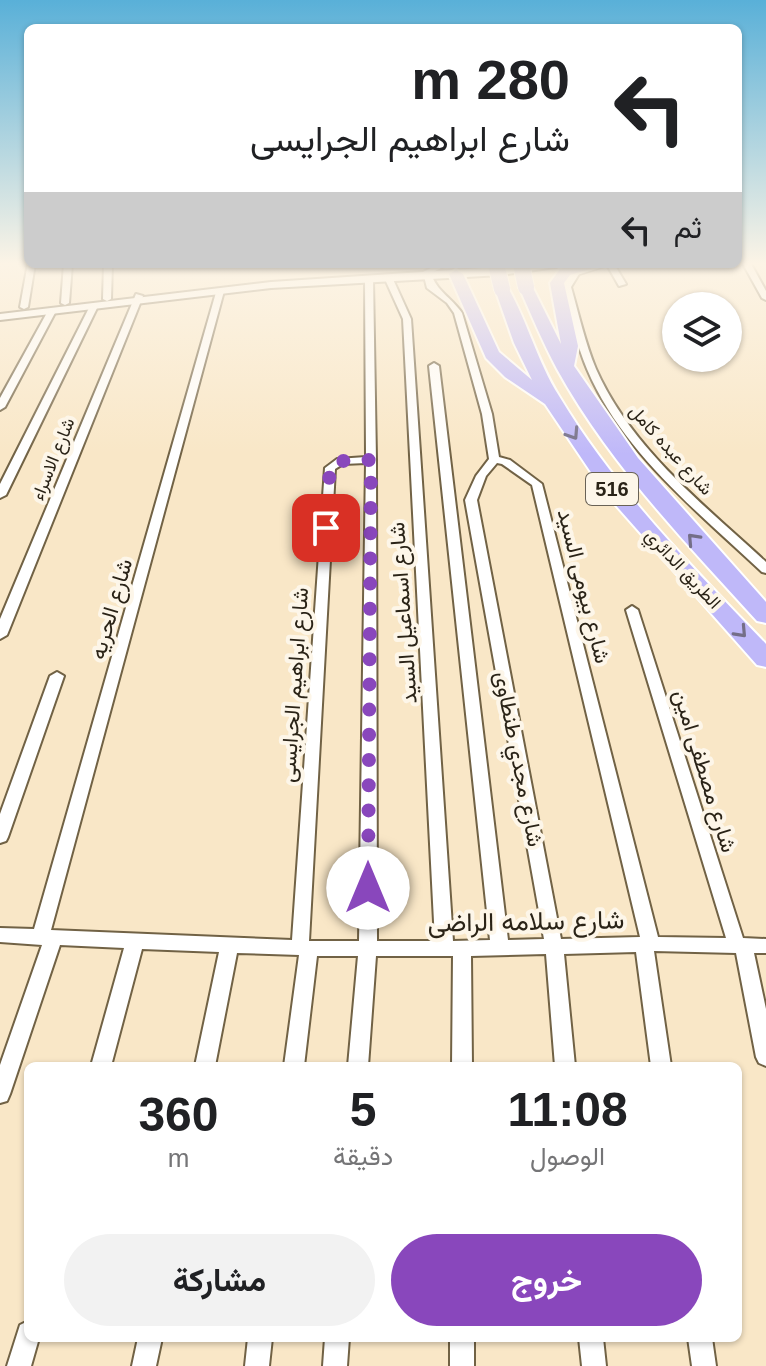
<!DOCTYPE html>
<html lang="ar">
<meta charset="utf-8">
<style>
body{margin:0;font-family:Helvetica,Vazirmatn,sans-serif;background:#f2f2f2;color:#202124;direction:rtl;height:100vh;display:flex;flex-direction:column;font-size:30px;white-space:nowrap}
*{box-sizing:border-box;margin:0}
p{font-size:26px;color:#757577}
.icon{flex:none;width:44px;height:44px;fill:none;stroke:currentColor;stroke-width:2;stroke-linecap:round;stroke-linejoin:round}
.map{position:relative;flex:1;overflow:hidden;direction:ltr}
.panel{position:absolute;left:24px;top:1062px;width:718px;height:280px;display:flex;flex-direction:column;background:#fff;border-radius:12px;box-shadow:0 2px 6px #0004;direction:rtl}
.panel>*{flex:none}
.top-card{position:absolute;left:24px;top:24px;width:718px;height:244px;border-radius:12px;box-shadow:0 2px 6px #0004;direction:rtl;background:#fff;color:#202124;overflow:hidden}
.controls{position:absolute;left:662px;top:292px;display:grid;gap:16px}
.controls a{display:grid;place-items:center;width:80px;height:80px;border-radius:50%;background:#fff;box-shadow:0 2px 6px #0004;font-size:40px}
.pin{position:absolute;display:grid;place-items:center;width:68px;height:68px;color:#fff;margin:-34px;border-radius:16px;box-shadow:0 4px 12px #0006}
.me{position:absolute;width:88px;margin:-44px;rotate:0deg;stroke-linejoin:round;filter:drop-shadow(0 0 6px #0008)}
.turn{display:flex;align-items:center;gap:28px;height:168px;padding:0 40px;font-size:36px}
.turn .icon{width:104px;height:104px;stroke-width:2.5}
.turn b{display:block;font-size:56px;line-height:68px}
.then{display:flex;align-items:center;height:76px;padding:0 40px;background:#0003;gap:16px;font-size:30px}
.eta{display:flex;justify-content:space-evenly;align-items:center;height:136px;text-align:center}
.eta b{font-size:48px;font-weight:700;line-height:56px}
.primary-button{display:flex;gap:16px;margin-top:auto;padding:16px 40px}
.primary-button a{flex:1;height:92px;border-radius:48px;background:#8947bc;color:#fff;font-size:32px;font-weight:700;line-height:92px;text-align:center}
.primary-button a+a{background:#f2f2f2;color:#202124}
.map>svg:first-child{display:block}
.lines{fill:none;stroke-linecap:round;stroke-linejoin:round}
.minor-casing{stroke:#716245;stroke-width:4}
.tertiary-casing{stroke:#716245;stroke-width:4}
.motorway-casing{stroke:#fff;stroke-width:4}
.minor{fill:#fff;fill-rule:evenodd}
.tertiary{fill:#fff;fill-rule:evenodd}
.motorway{fill:#bfb8f9;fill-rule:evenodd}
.motorway-bridge-casing{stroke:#fff;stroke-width:18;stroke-linecap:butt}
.motorway-bridge{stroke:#bfb8f9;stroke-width:16}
.oneway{stroke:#746e88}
.route{stroke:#8947bc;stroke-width:14;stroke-dasharray:0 25.2}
.labels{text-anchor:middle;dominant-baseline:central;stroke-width:8;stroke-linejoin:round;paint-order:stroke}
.far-street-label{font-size:18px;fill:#2a2317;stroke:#fdf6e9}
.shield{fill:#fdf6e9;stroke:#696256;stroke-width:2}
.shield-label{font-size:20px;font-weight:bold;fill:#2a2317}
.street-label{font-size:22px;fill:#2a2317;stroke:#fdf6e9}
.near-street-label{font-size:26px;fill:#2a2317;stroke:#fdf6e9}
</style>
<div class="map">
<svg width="766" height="1366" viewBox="0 0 766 1366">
<rect width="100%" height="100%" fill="#f9e7c7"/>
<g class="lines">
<defs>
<path id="minor" d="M 742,262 L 750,262 L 766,291 L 766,300 L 762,298 Z
M 28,263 L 35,264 L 28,307 L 24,309 L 20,307 Z
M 64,264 L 72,264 L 69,303 L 65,305 L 61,303 Z
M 104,264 L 112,264 L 111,299 L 107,301 L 103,299 Z
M 439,264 L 449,264 L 431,273 C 436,291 451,297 462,313 L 492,414 L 499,457 L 510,460 L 542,484 L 658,937 L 726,938 L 626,610 L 632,606 L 638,610 L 743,938 L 766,939 L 766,953 L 754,953 L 766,1009 L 766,1066 L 759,1063 L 756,1057 L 736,953 L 654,951 L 671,1066 L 651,1066 L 636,952 L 564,954 L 575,1066 L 555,1066 L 546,954 L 471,956 L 472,1066 L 452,1066 L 453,956 L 376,956 L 368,1066 L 348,1066 L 358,956 L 317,956 L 304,1066 L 284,1066 L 299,955 L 237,953 L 215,1066 L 195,1066 L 219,952 L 142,949 L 111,1066 L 91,1066 L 124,948 L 60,945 L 10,1094 L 7,1101 L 0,1103 L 0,1065 L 42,945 L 0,942 L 0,928 L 34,929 L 217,289 L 224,291 L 51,930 L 292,940 L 325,468 L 337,459 L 366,457 L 365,278 L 369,276 L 373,278 L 376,460 L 377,941 L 435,941 L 403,319 L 384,277 L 388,275 L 392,277 L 411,319 L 453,941 L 490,940 L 429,366 L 434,363 L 439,366 L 508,940 L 544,939 L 465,500 L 476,476 L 489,459 L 482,414 L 454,313 L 447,303 L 427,288 L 423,272 ZM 366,463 L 359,941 L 309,941 L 335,469 L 343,464 ZM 497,463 L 502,464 L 532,485 L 640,937 L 561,939 L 477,500 L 486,476 Z
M 596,264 L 614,264 L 626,284 L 619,286 L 607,265 L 579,274 L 571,287 C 579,315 585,343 596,369 C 631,448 704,505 766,562 L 766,573 L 762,572 C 698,512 622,452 587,369 C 576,343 570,314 563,287 L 573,270 Z
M 136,294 L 143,296 L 7,635 L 0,639 L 0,619 Z
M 91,304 L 98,306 L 6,495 L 0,498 L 0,484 Z
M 49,309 L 56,311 L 5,407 L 0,410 L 0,398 Z
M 57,672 L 64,676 L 8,837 L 6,841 L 0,843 L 0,814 L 50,676 Z
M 28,1321 L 28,1338 L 39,1338 L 31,1366 L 7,1366 L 20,1325 Z
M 138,1338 L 162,1338 L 156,1366 L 132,1366 Z
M 248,1338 L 272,1338 L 269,1366 L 245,1366 Z
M 325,1338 L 349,1338 L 347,1366 L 323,1366 Z
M 450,1338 L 474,1338 L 474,1366 L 450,1366 Z
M 579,1338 L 603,1338 L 606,1366 L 582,1366 Z
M 688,1338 L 712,1338 L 716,1366 L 692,1366 Z"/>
<path id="tertiary" d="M 545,264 L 576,264 L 501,275 L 271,288 L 0,320 L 0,314 L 271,282 Z"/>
<path id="motorway" d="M 581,264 L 606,264 L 570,275 L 564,283 L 578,346 L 574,366 L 638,458 L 766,602 L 766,623 L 757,621 C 686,543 608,462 557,369 C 543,343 531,314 519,287 L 526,283 L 531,284 L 561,344 L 550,283 L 560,269 Z
M 456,270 L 463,274 L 499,352 L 532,380 L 514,343 L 495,289 L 497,286 L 507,286 C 527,320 537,361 559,396 C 615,489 691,566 766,644 L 766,667 L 757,665 L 605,493 L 545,404 L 505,377 L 486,358 L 449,274 Z"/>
</defs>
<use href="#minor" class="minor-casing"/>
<use href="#tertiary" class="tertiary-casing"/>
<use href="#motorway" class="motorway-casing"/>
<use href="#minor" class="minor"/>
<use href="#tertiary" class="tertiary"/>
<use href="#motorway" class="motorway"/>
<defs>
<path id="motorway-bridge" d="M 496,264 L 502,289
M 521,264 L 526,287"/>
</defs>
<use href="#motorway-bridge" class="motorway-bridge-casing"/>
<use href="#motorway-bridge" class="motorway-bridge"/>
</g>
<defs><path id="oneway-chevron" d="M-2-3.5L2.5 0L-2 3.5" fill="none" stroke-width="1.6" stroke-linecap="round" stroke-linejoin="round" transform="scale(2)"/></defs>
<g class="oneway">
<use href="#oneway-chevron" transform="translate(573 434) rotate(57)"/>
<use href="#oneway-chevron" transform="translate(693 539) rotate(-133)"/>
<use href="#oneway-chevron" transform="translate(741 632) rotate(47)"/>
</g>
<linearGradient id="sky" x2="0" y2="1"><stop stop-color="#59b0d8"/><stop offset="0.58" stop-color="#fcf4e6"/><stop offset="1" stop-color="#fcf4e6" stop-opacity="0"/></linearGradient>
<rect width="766" height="454" fill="url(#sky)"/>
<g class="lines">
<path class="route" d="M 326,528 L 330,468 L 341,461 L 371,460 L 368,888"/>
</g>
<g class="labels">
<g class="far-street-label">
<text transform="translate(671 450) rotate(48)">شارع عبده كامل</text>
<text transform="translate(53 459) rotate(-68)">شارع الاسراء</text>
<text transform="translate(683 569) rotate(47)">الطريق الدائري</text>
</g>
<rect class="shield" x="586" y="473" width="52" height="32" rx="6"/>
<g class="shield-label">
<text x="612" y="489">516</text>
</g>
<g class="street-label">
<text transform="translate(584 586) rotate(76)">شارع بيومى السيد</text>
<text transform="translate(111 609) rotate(-74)">شارع الحريه</text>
<text transform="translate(403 613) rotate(-94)">شارع اسماعيل السيد</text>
<text transform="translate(294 685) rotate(-86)">شارع ابراهيم الجرايسى</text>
<text transform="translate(519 759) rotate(79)">شارع مجدي طنطاوى</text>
<text transform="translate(705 771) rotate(73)">شارع مصطفى امين</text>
</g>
<g class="near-street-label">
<text transform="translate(526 921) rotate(-1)">شارع سلامه الراضى</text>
</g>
</g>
</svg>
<div class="controls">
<a><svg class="icon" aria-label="layers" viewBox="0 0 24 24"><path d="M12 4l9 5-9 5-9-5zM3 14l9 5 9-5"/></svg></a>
</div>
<div class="pin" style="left:326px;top:528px;background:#d93025"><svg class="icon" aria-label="arrive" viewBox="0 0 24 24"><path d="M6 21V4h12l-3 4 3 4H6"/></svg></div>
<svg class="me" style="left:368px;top:888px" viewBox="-20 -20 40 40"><circle r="19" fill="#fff"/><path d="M0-13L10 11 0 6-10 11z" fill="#8947bc"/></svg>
<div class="top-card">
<div class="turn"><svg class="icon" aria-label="left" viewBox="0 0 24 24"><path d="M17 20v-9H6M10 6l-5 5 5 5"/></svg><div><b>280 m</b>شارع ابراهيم الجرايسى</div></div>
<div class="then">ثم<svg class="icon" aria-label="left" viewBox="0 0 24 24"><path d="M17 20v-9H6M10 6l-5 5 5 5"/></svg></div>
</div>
<section class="panel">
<div class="eta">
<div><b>11:08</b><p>الوصول</p></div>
<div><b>5</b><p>دقيقة</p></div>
<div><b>360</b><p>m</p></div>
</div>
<div class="primary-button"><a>خروج</a><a>مشاركة</a></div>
</section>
</div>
